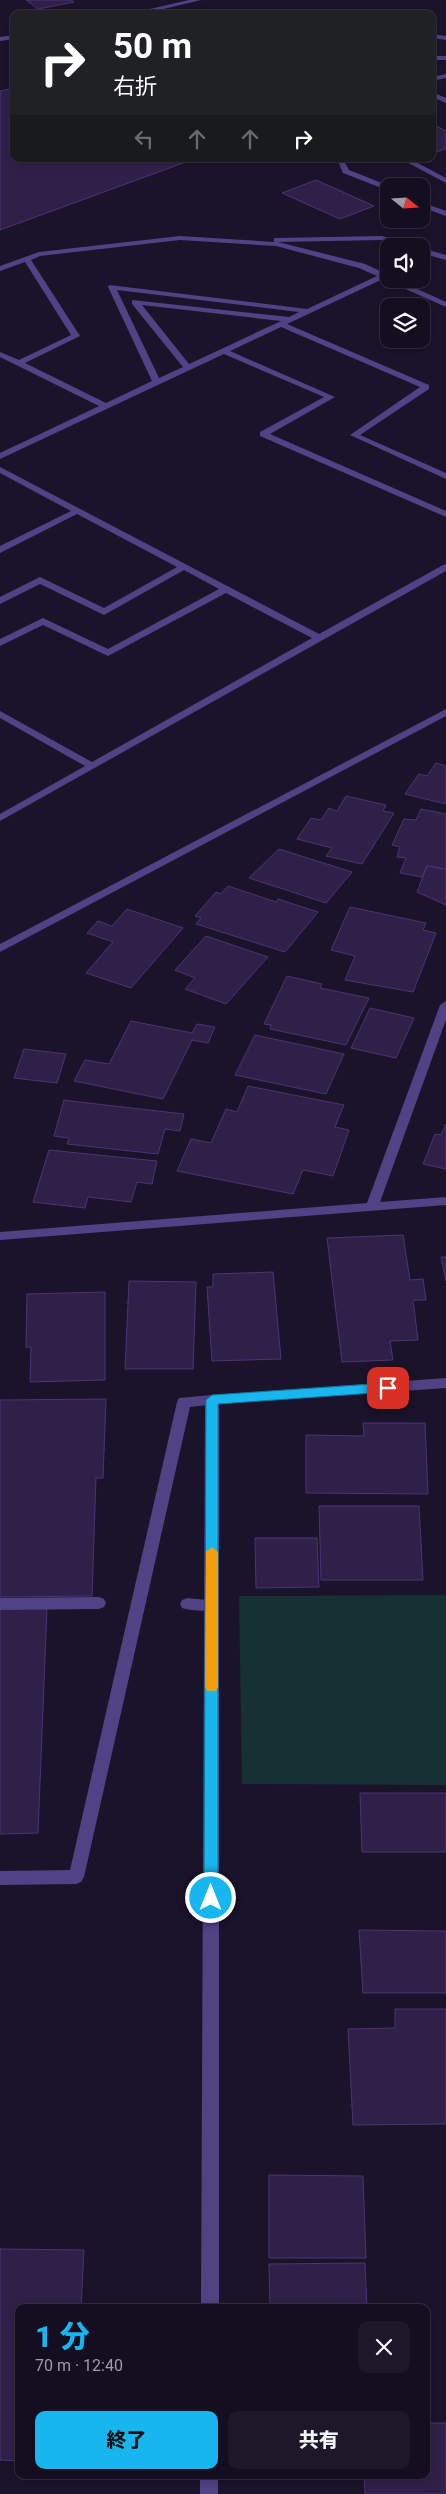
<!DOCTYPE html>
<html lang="ja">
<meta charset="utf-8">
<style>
body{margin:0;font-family:Roboto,"Noto Sans JP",sans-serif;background:#1d1729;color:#f1f3f6;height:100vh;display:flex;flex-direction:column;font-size:19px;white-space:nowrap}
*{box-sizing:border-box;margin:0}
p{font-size:16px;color:#9d9ca5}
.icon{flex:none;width:28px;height:28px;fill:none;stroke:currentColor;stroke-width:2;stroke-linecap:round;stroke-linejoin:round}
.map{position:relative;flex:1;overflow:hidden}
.details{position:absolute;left:15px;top:2304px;width:415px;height:175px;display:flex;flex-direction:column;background:#140e20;border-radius:10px;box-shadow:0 2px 8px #0003,0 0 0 1px #332e3e}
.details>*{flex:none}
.hud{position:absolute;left:10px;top:10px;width:426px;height:152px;border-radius:10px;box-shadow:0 2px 8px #0003,0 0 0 1px #332e3e;background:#202124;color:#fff;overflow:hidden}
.needle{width:32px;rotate:108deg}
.fabs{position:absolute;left:380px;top:178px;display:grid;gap:10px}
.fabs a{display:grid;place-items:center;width:50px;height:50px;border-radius:10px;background:#140e20;box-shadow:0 2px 8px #0003,0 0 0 1px #332e3e;font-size:25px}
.pin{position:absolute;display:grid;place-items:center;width:42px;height:42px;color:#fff;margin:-21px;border-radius:10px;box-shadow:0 2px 8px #0006}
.me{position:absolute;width:55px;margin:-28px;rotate:0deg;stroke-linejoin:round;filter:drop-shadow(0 0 4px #0008)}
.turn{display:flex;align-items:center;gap:18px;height:105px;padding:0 20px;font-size:22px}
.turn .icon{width:65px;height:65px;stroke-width:2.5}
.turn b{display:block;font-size:35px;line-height:42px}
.lanes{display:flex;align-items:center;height:48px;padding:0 20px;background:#0003;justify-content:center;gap:25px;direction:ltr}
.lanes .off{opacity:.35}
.round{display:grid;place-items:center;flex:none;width:52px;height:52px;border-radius:10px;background:#1d1729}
.head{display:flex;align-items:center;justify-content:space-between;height:85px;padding:0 20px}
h1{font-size:30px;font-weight:800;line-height:38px;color:#18b6ef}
.cta{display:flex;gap:10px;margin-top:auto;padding:10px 20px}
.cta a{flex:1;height:58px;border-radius:10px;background:#18b6ef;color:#111;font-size:20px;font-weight:800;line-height:58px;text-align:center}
.cta a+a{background:#1d1729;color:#f1f3f6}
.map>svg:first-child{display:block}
.green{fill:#163034}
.building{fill:#2f204a;stroke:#4b3474}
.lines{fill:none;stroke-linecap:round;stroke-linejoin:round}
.service{fill:#4f4285;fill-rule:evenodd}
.minor{fill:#4f4285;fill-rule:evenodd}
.tertiary{fill:#4f4285;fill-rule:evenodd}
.route{fill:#18b6ef;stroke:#10769b}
.slow{fill:#f59e0b}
</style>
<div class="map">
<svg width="446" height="2494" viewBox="0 0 446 2494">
<rect width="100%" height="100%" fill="#1b132a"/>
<path class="green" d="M 446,1595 L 446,1785 L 242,1784 L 239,1596 Z"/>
<path class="building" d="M 26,0 L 71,0 L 74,2 L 38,9 Z
M 14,88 L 14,159 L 194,159 L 0,230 L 0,91 Z
M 432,124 L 446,131 L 446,149 L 432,153 Z
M 316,180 L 374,206 L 340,219 L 282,193 Z
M 436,763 L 446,766 L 446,804 L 405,794 L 419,774 L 427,776 Z
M 346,796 L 386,805 L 383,811 L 394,813 L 362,864 L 326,856 L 332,848 L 297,839 L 311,818 L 321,820 L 329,808 L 337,811 Z
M 421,809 L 446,814 L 446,869 L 427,866 L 422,877 L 400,873 L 406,858 L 397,857 L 400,847 L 392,845 L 404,819 L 416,820 Z
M 279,849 L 352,872 L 326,903 L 249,878 Z
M 427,866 L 446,869 L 446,905 L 417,892 Z
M 228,886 L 276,902 L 278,899 L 318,912 L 285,952 L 196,924 L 201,918 L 195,916 L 216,892 L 221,894 Z
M 350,907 L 426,923 L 423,930 L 436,933 L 413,992 L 345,980 L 355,956 L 331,950 Z
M 127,909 L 183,928 L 131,988 L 86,973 L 113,942 L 87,933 L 98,921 L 112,926 Z
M 206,936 L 268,957 L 226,1004 L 185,989 L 195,978 L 175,970 Z
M 287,976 L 322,984 L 320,988 L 369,998 L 346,1045 L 270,1029 L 271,1025 L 264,1024 Z
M 370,1008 L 414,1018 L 396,1058 L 351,1048 Z
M 131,1021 L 192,1033 L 197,1024 L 215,1027 L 208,1043 L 192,1040 L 163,1099 L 74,1081 L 85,1060 L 109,1064 Z
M 255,1035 L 344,1054 L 326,1094 L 235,1075 Z
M 24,1049 L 66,1054 L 57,1083 L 14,1078 Z
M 248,1086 L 344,1105 L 335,1127 L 349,1130 L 333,1176 L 303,1170 L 293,1194 L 177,1171 L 191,1139 L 211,1143 L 226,1109 L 237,1112 Z
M 64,1100 L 79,1102 L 184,1114 L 180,1131 L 165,1129 L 158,1154 L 67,1144 L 69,1138 L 54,1136 Z
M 446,1124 L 446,1169 L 423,1164 L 435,1134 L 441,1135 Z
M 49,1150 L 157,1161 L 152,1184 L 137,1182 L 131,1202 L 88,1197 L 85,1208 L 33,1202 Z
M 403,1235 L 410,1280 L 423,1279 L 426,1300 L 413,1300 L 418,1340 L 390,1341 L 393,1360 L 342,1362 L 327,1238 Z
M 441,1257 L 446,1257 L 446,1281 Z
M 273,1272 L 281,1359 L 212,1361 L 207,1287 L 213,1287 L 213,1274 Z
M 129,1281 L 196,1282 L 193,1369 L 125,1369 Z
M 105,1292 L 105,1380 L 30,1382 L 31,1347 L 26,1347 L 27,1294 Z
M 106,1399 L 103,1478 L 96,1478 L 92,1596 L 0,1597 L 0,1400 Z
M 363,1423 L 425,1423 L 428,1494 L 306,1493 L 306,1435 L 364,1436 Z
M 319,1506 L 419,1506 L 423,1580 L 321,1580 Z
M 255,1538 L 317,1538 L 319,1587 L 256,1588 Z
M 47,1608 L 38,1833 L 0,1834 L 0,1609 Z
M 360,1793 L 446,1793 L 446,1852 L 362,1852 Z
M 359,1930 L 446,1931 L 446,1993 L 363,1993 Z
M 395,2009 L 446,2009 L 446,2124 L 353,2125 L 348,2029 L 395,2028 Z
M 269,2175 L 363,2176 L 366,2258 L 269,2258 Z
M 0,2249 L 84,2250 L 81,2308 L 19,2308 L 19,2461 L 0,2460 Z
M 365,2263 L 367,2308 L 270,2308 L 269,2264 Z
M 426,2423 L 446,2423 L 446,2494 L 365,2494 L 364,2475 L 426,2475 Z"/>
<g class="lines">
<path class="service" d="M 432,34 L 446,36 L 446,40 L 432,38 Z
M 432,56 L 446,56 L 446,60 L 432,60 Z
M 446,74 L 446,78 L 432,81 L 432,77 Z
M 432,92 L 446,98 L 446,103 L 432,97 Z
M 337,159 L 343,159 L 349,170 L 389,186 L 389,191 L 343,173 Z
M 401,159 L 410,159 L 446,178 L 446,183 Z
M 421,202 L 446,211 L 446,216 L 421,207 Z
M 180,236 L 274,242 L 274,238 L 277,238 L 382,236 L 411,244 L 412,246 L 401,246 L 382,240 L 278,242 L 365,264 L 389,275 L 389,279 L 395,279 L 446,302 L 446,307 L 383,279 L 287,324 L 429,385 L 429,389 L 360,435 L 446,473 L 446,479 L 350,435 L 420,387 L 281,327 L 230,351 L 335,397 L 270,434 L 446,511 L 446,517 L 260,436 L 260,432 L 324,397 L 224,354 L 0,459 L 0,453 L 99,406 L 0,357 L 0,352 L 19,360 L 71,335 L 25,262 L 0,271 L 0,266 L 39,252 ZM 180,240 L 276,246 L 359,268 L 377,276 L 307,309 L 109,285 L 108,287 L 152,381 L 106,403 L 25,363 L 80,336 L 31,260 L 40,256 ZM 117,290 L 299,312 L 289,317 L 132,300 L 132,304 L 183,367 L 159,378 ZM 142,305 L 281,321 L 189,364 Z
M 421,248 L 446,255 L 446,260 L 421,253 Z
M 0,467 L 319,634 L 443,565 L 446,564 L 446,571 L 0,821 L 0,814 L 85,766 L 0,718 L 0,711 L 92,762 L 312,638 L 226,593 L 108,656 L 43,625 L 0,646 L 0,639 L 43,618 L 108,649 L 219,589 L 184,570 L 104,615 L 40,584 L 0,604 L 0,597 L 40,577 L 104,608 L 177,567 L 77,514 L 0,553 L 0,546 L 71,511 L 0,473 Z
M 212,1395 L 217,1396 L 219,1400 L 217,1404 L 190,1407 L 84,1877 L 81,1882 L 76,1884 L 0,1885 L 0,1871 L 70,1870 L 177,1402 L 179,1398 Z
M 99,1597 L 104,1599 L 106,1603 L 104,1607 L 99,1609 L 0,1610 L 0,1598 Z
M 187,1598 L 217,1601 L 219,1605 L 217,1609 C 207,1612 192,1611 182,1608 L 180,1604 L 182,1600 Z"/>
<path class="minor" d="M 446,709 L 446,716 L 0,952 L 0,944 Z
M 446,1001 L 446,1020 L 380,1202 L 446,1197 L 446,1205 L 0,1240 L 0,1232 L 367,1203 L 440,1005 Z
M 446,1378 L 446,1388 L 219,1404 L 219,2308 L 201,2308 L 205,1400 L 207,1396 L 212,1395 Z
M 200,2475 L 218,2475 L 218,2494 L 200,2494 Z"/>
<path class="tertiary" d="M 189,0 L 201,0 L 142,14 L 128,14 Z
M 14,35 L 14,39 L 0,41 L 0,37 Z"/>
</g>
<path class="route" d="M 388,1383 L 393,1388 L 388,1392 L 218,1404 L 218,1898 L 216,1902 L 211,1904 L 206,1902 L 204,1898 L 206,1400 L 212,1395 Z"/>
<path class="slow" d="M 212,1547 L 218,1552 L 218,1687 L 216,1691 L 207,1691 L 205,1687 L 206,1552 Z"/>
</svg>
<div class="fabs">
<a><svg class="needle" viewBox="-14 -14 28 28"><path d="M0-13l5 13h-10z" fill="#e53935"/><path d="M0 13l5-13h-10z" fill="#9d9ca5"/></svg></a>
<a><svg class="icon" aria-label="sound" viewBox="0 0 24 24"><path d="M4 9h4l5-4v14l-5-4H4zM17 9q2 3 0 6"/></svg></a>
<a><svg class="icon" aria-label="layers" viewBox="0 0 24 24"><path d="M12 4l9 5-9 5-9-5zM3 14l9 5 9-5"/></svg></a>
</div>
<div class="pin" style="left:388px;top:1388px;background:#d93025"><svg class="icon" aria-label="arrive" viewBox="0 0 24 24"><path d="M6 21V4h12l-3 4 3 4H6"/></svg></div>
<svg class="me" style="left:211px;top:1898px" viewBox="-20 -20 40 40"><circle r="17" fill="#18b6ef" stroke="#fff" stroke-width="3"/><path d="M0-11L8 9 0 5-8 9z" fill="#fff"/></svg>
<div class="hud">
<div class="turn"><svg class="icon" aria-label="right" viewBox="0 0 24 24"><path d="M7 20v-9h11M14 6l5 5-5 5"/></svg><div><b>50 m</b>右折</div></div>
<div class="lanes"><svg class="icon off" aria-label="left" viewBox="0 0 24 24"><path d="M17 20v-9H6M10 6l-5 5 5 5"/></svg><svg class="icon off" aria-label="ahead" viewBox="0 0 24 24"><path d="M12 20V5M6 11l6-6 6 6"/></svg><svg class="icon off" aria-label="ahead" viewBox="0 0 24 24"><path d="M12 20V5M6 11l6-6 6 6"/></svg><svg class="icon" aria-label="right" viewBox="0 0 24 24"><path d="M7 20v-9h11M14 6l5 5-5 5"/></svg></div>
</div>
<section class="details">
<div class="head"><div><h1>1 分</h1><p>70 m · 12:40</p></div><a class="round"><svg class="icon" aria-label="close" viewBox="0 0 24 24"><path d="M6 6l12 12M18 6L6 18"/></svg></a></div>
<div class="cta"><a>終了</a><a>共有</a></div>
</section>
</div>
